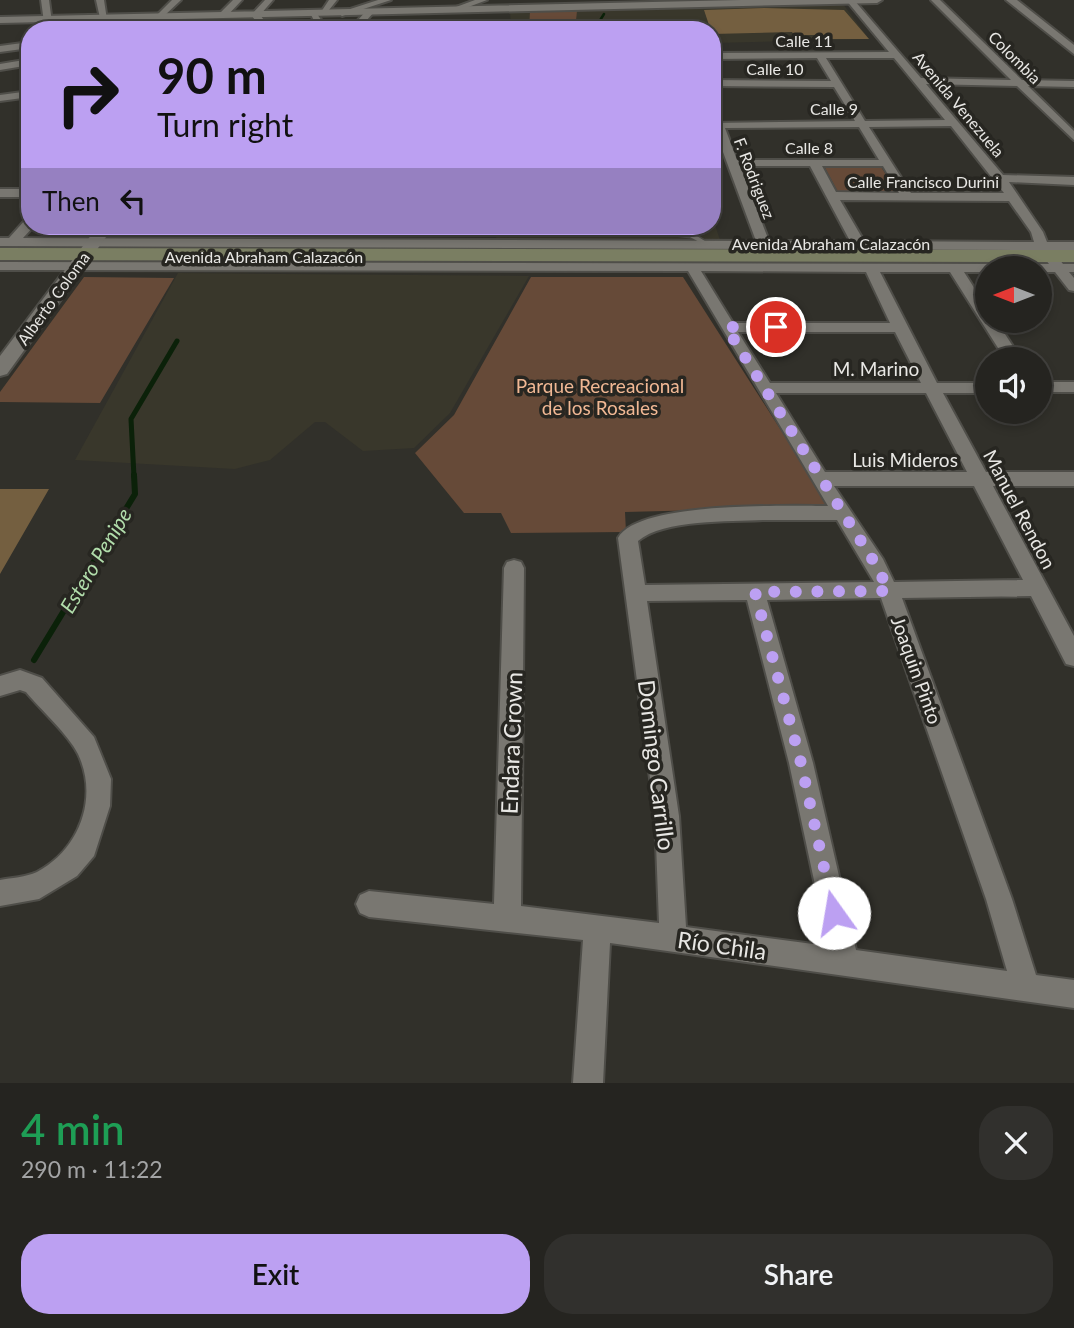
<!DOCTYPE html>
<meta charset="utf-8">
<style>
body{margin:0;font-family:Lato,sans-serif;background:#31302d;color:#f1f3f6;height:100vh;display:flex;flex-direction:column;font-size:26px;white-space:nowrap}
*{box-sizing:border-box;margin:0}
p{font-size:23px;color:#a3a4a5}
.icon{flex:none;width:38px;height:38px;fill:none;stroke:currentColor;stroke-width:2;stroke-linecap:round;stroke-linejoin:round}
.map{position:relative;height:1083px;overflow:hidden}
.drawer{display:flex;flex-direction:column;background:#252420;flex:1}
.drawer>*{flex:none}
.guide{position:absolute;left:21px;top:21px;width:700px;height:214px;border-radius:28px;box-shadow:0 4px 10px #0003,0 0 0 2px #42413e;background:#bca0f2;color:#111;overflow:hidden}
.needle{width:46px;rotate:270deg}
.buttons{position:absolute;left:975px;top:256px;display:grid;gap:14px}
.buttons a{display:grid;place-items:center;width:77px;height:77px;border-radius:50%;background:#252420;box-shadow:0 4px 10px #0003,0 0 0 2px #42413e;font-size:35px}
.pin{position:absolute;display:grid;place-items:center;width:60px;height:60px;color:#fff;margin:-30px;border:4px solid #fff;border-radius:50%;box-shadow:0 2px 7px #0007}
.me{position:absolute;width:77px;margin:-38px;rotate:347deg;stroke-linejoin:round;filter:drop-shadow(0 0 5px #0008)}
.turn{display:flex;align-items:center;gap:24px;height:147px;padding:0 21px;font-size:32px}
.turn .icon{width:91px;height:91px;stroke-width:2.5}
.turn b{display:block;font-size:49px;line-height:60px}
.then{display:flex;align-items:center;height:66px;padding:0 21px;background:#0003;gap:14px;font-size:26px}
.round{display:grid;place-items:center;flex:none;width:74px;height:74px;border-radius:28px;background:#31302d}
.overview{display:flex;align-items:center;justify-content:space-between;height:119px;padding:0 21px}
h1{font-size:42px;font-weight:600;line-height:52px;color:#1e9e55}
.action{display:flex;gap:14px;margin-top:auto;padding:14px 21px}
.action a{flex:1;height:80px;border-radius:28px;background:#bca0f2;color:#111;font-size:28px;font-weight:600;line-height:80px;text-align:center}
.action a+a{background:#31302d;color:#f1f3f6}
.map>svg:first-child{display:block}
.built{fill:#39372b}
.green{fill:#664a38}
.lines{fill:none;stroke-linecap:round;stroke-linejoin:round}
.stream-far2{stroke:#0b2109;stroke-width:2.5}
.stream-far1{stroke:#0b2109;stroke-width:5}
.stream{stroke:#0b2109;stroke-width:6}
.building{fill:#745f40}
.service-casing{stroke:#4f4e49;stroke-width:3}
.minor-casing{stroke:#4f4e49;stroke-width:4}
.tertiary-casing{stroke:#4f4e49;stroke-width:4}
.secondary-casing{stroke:#4f4e49;stroke-width:4}
.service{fill:#797771;fill-rule:evenodd}
.minor{fill:#797771;fill-rule:evenodd}
.tertiary{fill:#797771;fill-rule:evenodd}
.secondary{fill:#7a7e62;fill-rule:evenodd}
.route{stroke:#bca0f2;stroke-width:12;stroke-dasharray:0 21.6}
.labels{text-anchor:middle;dominant-baseline:central;stroke-width:7;stroke-linejoin:round;paint-order:stroke}
.far-street-label{font-size:16px;fill:#e8e7e4;stroke:#272621}
.street-label{font-size:19px;fill:#e8e7e4;stroke:#272621}
.park-label{font-size:19px;fill:#f1b894;stroke:#272621}
.water-label{font-size:21px;font-style:italic;fill:#b1ddab;stroke:#272621}
.near-street-label{font-size:23px;fill:#e8e7e4;stroke:#272621}
</style>
<div class="map">
<svg width="1074" height="1083" viewBox="0 0 1074 1083">
<rect width="100%" height="100%" fill="#31302a"/>
<path class="built" d="M 843,4 L 869,39 L 712,43 L 712,30 L 511,30 L 510,10 Z
M 712,216 L 720,240 L 496,240 L 497,226 L 712,226 Z
M 178,273 L 529,276 L 450,413 L 414,448 L 363,451 L 325,422 L 315,422 L 270,460 L 235,469 L 75,460 Z"/>
<path class="green" d="M 530,11 L 577,11 L 575,30 L 529,30 Z
M 880,165 L 898,194 L 839,194 L 824,166 Z
M 84,277 L 174,278 L 100,403 L 0,402 L 0,392 Z
M 531,277 L 683,277 L 830,507 L 625,512 L 626,532 L 511,533 L 501,513 L 464,513 L 415,453 L 454,415 Z"/>
<g class="lines">
<path class="stream-far2" d="M 594,30 L 604,14"/>
<path class="stream-far1" d="M 134,477 L 131,419 L 177,341"/>
<path class="stream" d="M 34,660 L 135,494 L 134,475"/>
</g>
<path class="building" d="M 765,8 L 844,10 L 869,39 L 828,39 L 825,35 L 794,35 L 792,32 L 712,34 L 704,10 Z
M 0,489 L 49,489 L 0,574 Z"/>
<g class="lines">
<defs>
<path id="service" d="M 529,226 L 639,227 L 646,226 L 646,228 L 692,233 L 708,243 L 703,244 L 690,237 L 642,231 L 532,228 Z"/>
<path id="minor" d="M 41,0 L 49,0 L 53,30 L 45,30 Z
M 96,0 L 104,0 L 107,20 L 100,18 Z
M 172,0 L 181,0 L 164,16 L 169,30 L 161,30 L 156,16 Z
M 233,0 L 242,0 L 226,17 L 220,17 L 220,13 Z
M 265,0 L 273,0 L 260,15 L 272,30 L 263,30 L 251,15 Z
M 329,0 L 337,0 L 325,15 L 319,15 Z
M 378,0 L 391,0 L 342,16 L 338,13 Z
M 475,0 L 487,0 L 455,12 L 448,10 Z
M 846,0 L 854,0 L 921,78 L 1011,80 L 931,0 L 940,0 L 1022,80 L 1074,81 L 1074,87 L 1028,86 L 1074,131 L 1074,140 L 1017,86 L 926,84 L 1003,175 L 1074,177 L 1074,185 L 1009,182 L 1043,232 L 1047,242 L 1074,242 L 1074,250 L 1052,250 L 1063,264 L 1074,264 L 1074,272 L 1069,272 L 1074,278 L 1074,291 L 1069,290 L 1055,272 L 1040,272 L 1040,268 L 987,268 L 987,272 L 964,272 L 987,308 L 987,320 L 996,320 L 1021,359 L 1005,359 L 950,272 L 880,272 L 937,383 L 987,383 L 987,393 L 943,393 L 986,472 L 1074,472 L 1074,486 L 993,486 L 1074,636 L 1074,666 L 1066,664 L 1031,596 L 902,598 L 1012,899 L 1036,975 L 1074,980 L 1074,1008 L 610,943 L 603,1083 L 573,1083 L 583,940 L 369,917 L 360,913 L 356,904 L 360,895 L 369,891 L 494,904 L 504,568 L 507,562 L 514,560 L 521,562 L 524,568 L 521,906 L 659,923 L 655,816 L 618,538 C 638,501 787,506 828,506 L 688,271 L 0,270 L 0,262 L 1049,264 L 1038,250 L 0,246 L 0,238 L 9,238 L 26,219 L 30,218 L 30,226 L 34,226 L 23,238 L 756,241 L 713,125 L 714,123 L 855,121 L 834,87 L 712,86 L 712,80 L 831,81 L 817,58 L 712,59 L 712,53 L 889,52 ZM 826,58 L 894,58 L 945,120 L 865,121 ZM 951,126 L 1004,193 L 911,193 L 869,127 ZM 859,127 L 879,160 L 737,160 L 725,128 ZM 740,166 L 810,166 L 850,241 L 769,241 ZM 822,166 L 883,166 L 899,193 L 836,192 ZM 840,200 L 1009,201 L 1031,232 L 1034,242 L 864,241 ZM 701,271 L 866,272 L 890,323 L 733,323 ZM 738,332 L 895,332 L 921,383 L 770,383 ZM 776,393 L 926,393 L 967,472 L 825,472 ZM 834,486 L 974,486 L 1023,580 L 894,582 L 883,559 ZM 763,520 L 837,520 L 874,582 L 645,585 L 638,541 C 664,519 729,522 763,520 ZM 881,598 L 986,899 L 1007,971 L 856,950 L 813,763 L 767,600 ZM 747,600 L 789,763 L 828,946 L 686,927 L 679,816 L 647,601 Z
M 367,10 L 374,12 L 358,30 L 349,30 Z
M 309,11 L 315,11 L 328,30 L 319,30 Z
M 30,42 L 30,48 L 0,52 L 0,46 Z
M 30,59 L 30,65 L 0,70 L 0,64 Z
M 30,91 L 30,97 L 0,101 L 0,95 Z
M 0,189 L 30,189 L 30,197 L 0,197 Z
M 1040,382 L 1074,382 L 1074,392 L 1040,392 Z
M 20,670 L 42,678 L 94,737 L 111,779 L 110,806 L 94,856 L 77,876 L 39,899 L 0,906 L 0,880 C 11,878 26,877 37,872 C 79,850 99,798 78,754 C 68,734 41,710 26,692 L 20,690 L 0,696 L 0,676 Z"/>
<path id="tertiary" d="M 741,0 L 882,0 L 877,3 L 0,23 L 0,17 Z
M 1006,0 L 1017,0 L 1074,45 L 1074,54 Z
M 98,226 L 114,226 L 7,374 L 0,376 L 0,356 Z"/>
<path id="secondary" d="M 0,248 L 1074,250 L 1074,262 L 0,260 Z"/>
</defs>
<use href="#service" class="service-casing"/>
<use href="#minor" class="minor-casing"/>
<use href="#tertiary" class="tertiary-casing"/>
<use href="#secondary" class="secondary-casing"/>
<use href="#service" class="service"/>
<use href="#minor" class="minor"/>
<use href="#tertiary" class="tertiary"/>
<use href="#secondary" class="secondary"/>
</g>
<g class="lines">
<path class="route" d="M 776,327 L 726,327 L 876,565 L 889,591 L 755,592 L 801,763 L 834,913"/>
</g>
<g class="labels">
<g class="far-street-label">
<text x="804" y="40">Calle 11</text>
<text transform="translate(1015 57) rotate(45)">Colombia</text>
<text x="775" y="68">Calle 10</text>
<text transform="translate(959 104) rotate(50)">Avenida Venezuela</text>
<text x="834" y="108">Calle 9</text>
<text x="809" y="147">Calle 8</text>
<text transform="translate(755 178) rotate(69)">F. Rodriguez</text>
<text x="923" y="181">Calle Francisco Durini</text>
<text x="831" y="243">Avenida Abraham Calazacón</text>
<text x="264" y="256">Avenida Abraham Calazacón</text>
<text transform="translate(53 298) rotate(-54)">Alberto Coloma</text>
</g>
<g class="street-label">
<text x="876" y="368">M. Marino</text>
<text x="905" y="459">Luis Mideros</text>
<text transform="translate(1020 509) rotate(62)">Manuel Rendon</text>
<text transform="translate(917 670) rotate(70)">Joaquin Pinto</text>
</g>
<g class="park-label">
<text x="600" y="385">Parque Recreacional<tspan x="600" dy="22">de los Rosales</tspan></text>
</g>
<g class="water-label">
<text transform="translate(95 560) rotate(-59)">Estero Penipe</text>
</g>
<g class="near-street-label">
<text transform="translate(511 743) rotate(-88)">Endara Crown</text>
<text transform="translate(657 765) rotate(83)">Domingo Carrillo</text>
<text transform="translate(722 945) rotate(8)">Río Chila</text>
</g>
</g>
</svg>
<div class="buttons">
<a><svg class="needle" viewBox="-14 -14 28 28"><path d="M0-13l5 13h-10z" fill="#e53935"/><path d="M0 13l5-13h-10z" fill="#a3a4a5"/></svg></a>
<a><svg class="icon" aria-label="sound" viewBox="0 0 24 24"><path d="M4 9h4l5-4v14l-5-4H4zM17 9q2 3 0 6"/></svg></a>
</div>
<div class="pin" style="left:776px;top:327px;background:#d93025"><svg class="icon" aria-label="arrive" viewBox="0 0 24 24"><path d="M6 21V4h12l-3 4 3 4H6"/></svg></div>
<svg class="me" style="left:834px;top:913px" viewBox="-20 -20 40 40"><circle r="19" fill="#fff"/><path d="M0-13L10 11 0 6-10 11z" fill="#bca0f2"/></svg>
<div class="guide">
<div class="turn"><svg class="icon" aria-label="right" viewBox="0 0 24 24"><path d="M7 20v-9h11M14 6l5 5-5 5"/></svg><div><b>90 m</b>Turn right</div></div>
<div class="then">Then<svg class="icon" aria-label="left" viewBox="0 0 24 24"><path d="M17 20v-9H6M10 6l-5 5 5 5"/></svg></div>
</div>
</div>
<section class="drawer">
<div class="overview"><div><h1>4 min</h1><p>290 m · 11:22</p></div><a class="round"><svg class="icon" aria-label="close" viewBox="0 0 24 24"><path d="M6 6l12 12M18 6L6 18"/></svg></a></div>
<div class="action"><a>Exit</a><a>Share</a></div>
</section>
